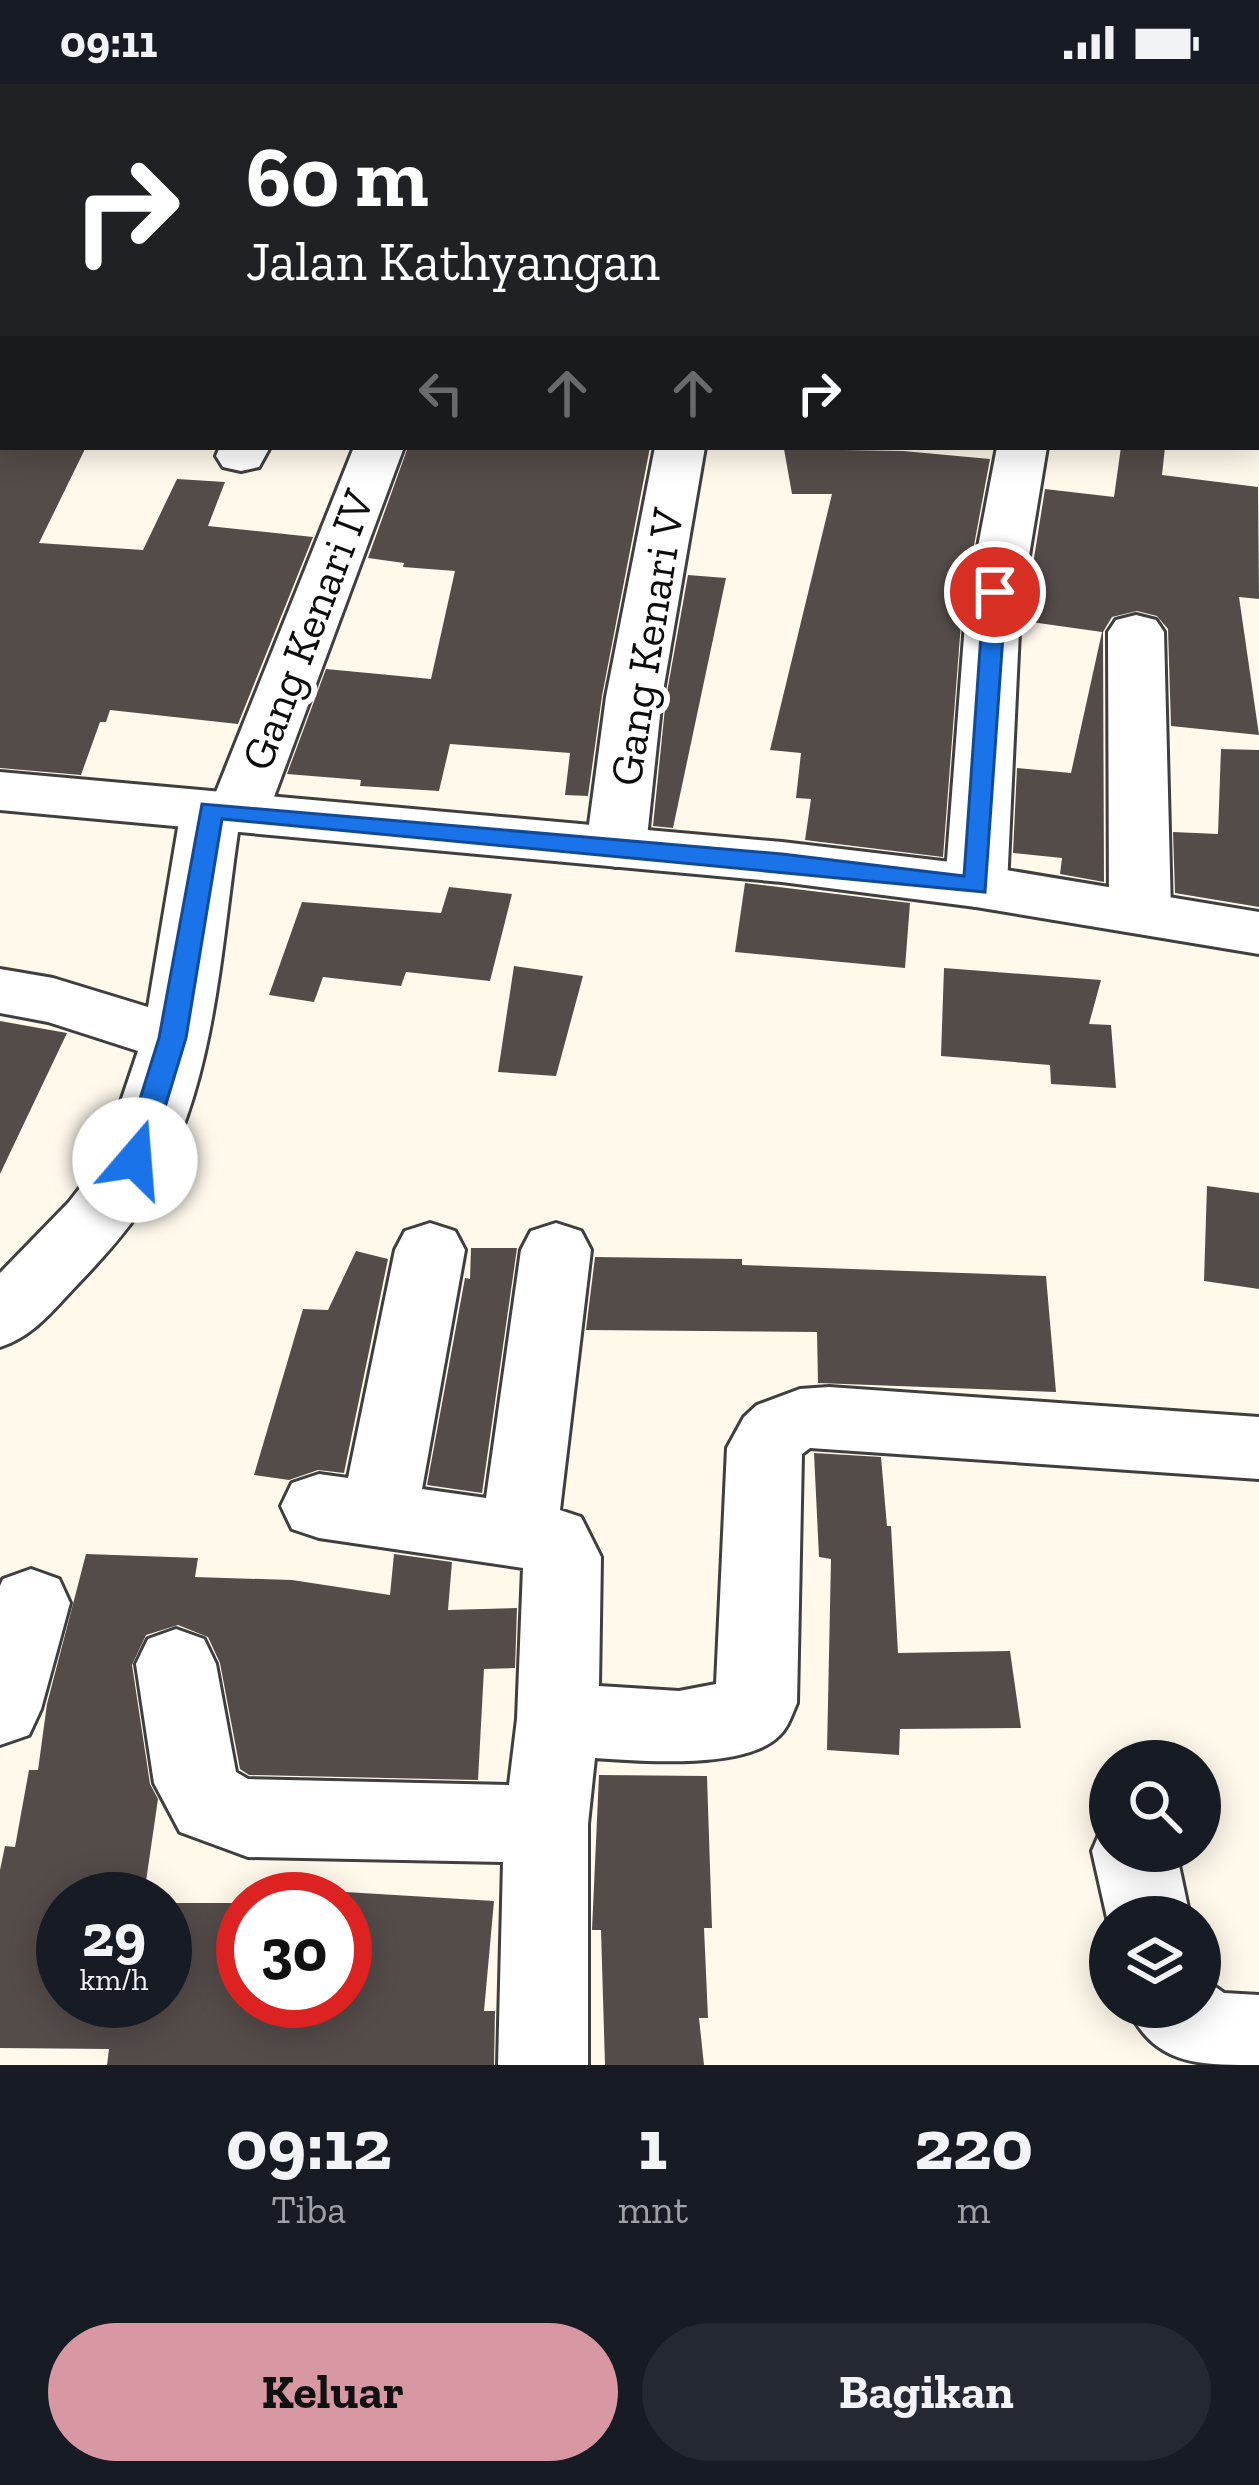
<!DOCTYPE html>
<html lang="id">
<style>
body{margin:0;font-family:"Zilla Slab",serif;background:#242831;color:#f1f3f6;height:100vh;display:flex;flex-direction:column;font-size:45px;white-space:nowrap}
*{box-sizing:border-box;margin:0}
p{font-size:39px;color:#9ea1a6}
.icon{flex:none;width:66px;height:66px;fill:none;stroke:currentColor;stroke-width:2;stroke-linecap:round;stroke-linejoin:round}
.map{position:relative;height:1981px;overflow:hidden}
.details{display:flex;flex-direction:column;background:#171b24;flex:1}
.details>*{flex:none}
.top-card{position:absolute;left:0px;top:0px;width:1260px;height:366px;box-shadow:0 6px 30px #0003;background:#202124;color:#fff;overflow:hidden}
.buttons{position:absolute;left:1089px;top:1656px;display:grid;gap:24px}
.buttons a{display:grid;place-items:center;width:132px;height:132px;border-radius:50%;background:#171b24;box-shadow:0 6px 30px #0003;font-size:60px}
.speed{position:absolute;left:36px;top:1788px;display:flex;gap:24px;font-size:60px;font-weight:700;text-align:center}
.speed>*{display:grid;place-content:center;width:156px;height:156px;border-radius:50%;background:#171b24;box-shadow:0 6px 30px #0003;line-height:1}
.speed small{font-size:30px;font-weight:400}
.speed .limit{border:18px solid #d22;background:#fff;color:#111}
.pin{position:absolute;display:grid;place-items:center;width:102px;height:102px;color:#fff;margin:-51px;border:6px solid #fff;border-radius:50%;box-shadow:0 3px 12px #0007}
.me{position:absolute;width:132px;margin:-66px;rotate:18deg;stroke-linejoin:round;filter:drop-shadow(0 0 9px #0008)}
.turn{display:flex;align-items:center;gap:42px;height:252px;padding:0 48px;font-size:54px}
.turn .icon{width:156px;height:156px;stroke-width:2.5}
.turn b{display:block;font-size:84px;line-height:102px}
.lanes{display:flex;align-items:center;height:114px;padding:0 48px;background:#0003;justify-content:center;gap:60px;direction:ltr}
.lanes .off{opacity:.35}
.eta{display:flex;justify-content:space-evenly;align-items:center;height:204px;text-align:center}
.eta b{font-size:72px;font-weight:700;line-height:84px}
.primary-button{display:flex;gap:24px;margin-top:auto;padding:24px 48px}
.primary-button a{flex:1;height:138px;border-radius:72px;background:#d798a3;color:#111;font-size:48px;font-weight:700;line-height:138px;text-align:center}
.primary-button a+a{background:#242831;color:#f1f3f6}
.status{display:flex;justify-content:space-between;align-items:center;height:84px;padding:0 60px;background:#171b24;direction:ltr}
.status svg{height:33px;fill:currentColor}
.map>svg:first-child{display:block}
.building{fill:#544c49}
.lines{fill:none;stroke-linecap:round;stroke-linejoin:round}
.minor-casing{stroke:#3f3f3f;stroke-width:6}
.tertiary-casing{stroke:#3f3f3f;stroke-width:6}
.minor{fill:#fff;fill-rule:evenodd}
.tertiary{fill:#fff;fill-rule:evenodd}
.route{fill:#1a73e8;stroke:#114b97;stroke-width:3}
.labels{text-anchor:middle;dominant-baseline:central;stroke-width:12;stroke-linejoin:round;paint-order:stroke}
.street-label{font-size:45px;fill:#0c0c0c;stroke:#fff}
</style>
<div class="status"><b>09:11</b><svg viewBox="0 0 49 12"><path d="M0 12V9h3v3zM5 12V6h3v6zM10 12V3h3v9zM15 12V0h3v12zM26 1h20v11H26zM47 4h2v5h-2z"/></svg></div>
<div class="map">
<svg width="1259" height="1981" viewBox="0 0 1259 1981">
<rect width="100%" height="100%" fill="#fff9ec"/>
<path class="building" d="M 0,363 L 86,363 L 39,459 L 143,466 L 177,395 L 225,398 L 208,442 L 313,453 L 238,640 L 110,626 L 106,638 L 100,638 L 81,691 L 0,684 Z
M 408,363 L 650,363 L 602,612 L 588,712 L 565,711 L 570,669 L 450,660 L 439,707 L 360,702 L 361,696 L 287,690 L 326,585 L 431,595 L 455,487 L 403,483 L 404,479 L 368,474 Z
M 1121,363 L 1165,363 L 1162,391 L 1258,403 L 1259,515 L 1239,513 L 1259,651 L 1171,642 L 1168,545 L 1157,532 L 1137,527 L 1112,533 L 1103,548 L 1104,798 L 1060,790 L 1062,774 L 1013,769 L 1017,684 L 1071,689 L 1102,548 L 1024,537 L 1045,405 L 1114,413 Z
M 784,365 L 903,367 L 990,375 L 962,526 L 943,773 L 805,756 L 811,715 L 796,714 L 801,669 L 770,666 L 832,410 L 792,410 Z
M 688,491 L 726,494 L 673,744 L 653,742 L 666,614 Z
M 1221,665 L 1259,666 L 1259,823 L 1175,809 L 1173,748 L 1218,750 Z
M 745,799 L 910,819 L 905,884 L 735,868 Z
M 449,803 L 512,810 L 490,897 L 406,888 L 401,902 L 323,893 L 314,918 L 269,911 L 302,818 L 441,829 Z
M 514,882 L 583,892 L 556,992 L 498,988 Z
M 944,884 L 1101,896 L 1089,940 L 1111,941 L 1116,1004 L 1051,1000 L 1050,981 L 941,972 Z
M 0,937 L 67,949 L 0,1090 Z
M 1207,1102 L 1259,1109 L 1259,1205 L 1204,1197 Z
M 471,1164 L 517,1164 L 482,1409 L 427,1401 L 465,1194 L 470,1195 Z
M 356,1167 L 388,1175 L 344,1389 L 318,1386 L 289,1396 L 254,1391 L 303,1225 L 328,1226 Z
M 595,1173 L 742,1175 L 742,1181 L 1046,1192 L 1056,1308 L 818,1299 L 817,1248 L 586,1246 Z
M 814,1369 L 881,1373 L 887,1442 L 891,1442 L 898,1569 L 1010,1567 L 1021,1644 L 900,1645 L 899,1671 L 827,1666 L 831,1475 L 819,1473 Z
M 86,1470 L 198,1474 L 195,1493 L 292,1496 L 390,1511 L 394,1470 L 452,1478 L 448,1526 L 517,1524 L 515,1584 L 484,1585 L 478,1696 L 249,1691 L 240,1685 L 220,1579 L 208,1553 L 178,1541 L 146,1551 L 132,1581 L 150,1700 L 158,1715 L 144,1811 L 63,1807 L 63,1917 L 165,1917 L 165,1819 L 243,1819 L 243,1917 L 345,1917 L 345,1808 L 494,1817 L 484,1927 L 495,1927 L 494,1981 L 107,1981 L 109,1965 L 0,1964 L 0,1786 L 5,1762 L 15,1763 L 29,1686 L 38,1686 L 47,1620 Z
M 599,1691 L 707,1692 L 712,1844 L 704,1844 L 708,1934 L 699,1934 L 704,1981 L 605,1981 L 601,1846 L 592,1846 Z"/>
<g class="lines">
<defs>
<path id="minor" d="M 516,0 L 558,0 L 515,3 Z
M 872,0 L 914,0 L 914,3 L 872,3 Z
M 1257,148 L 1259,148 L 1259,176 L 1257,176 Z
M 0,254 L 3,254 L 3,284 L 0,284 Z
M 1257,323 L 1259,323 L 1259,353 L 1257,353 Z
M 220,363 L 270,363 L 259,383 L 241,387 L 223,383 L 216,372 Z
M 354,363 L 404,363 L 268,729 L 259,743 L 238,748 C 220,870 215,1008 148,1115 C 128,1146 103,1174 77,1201 C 53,1226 34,1252 0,1263 L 0,1189 L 69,1118 L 101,1077 L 138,967 L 48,938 L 0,929 L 0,885 L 53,894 L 148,923 L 181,726 L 190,712 L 216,708 Z
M 655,363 L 705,363 L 662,613 L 646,763 L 637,777 L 616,783 L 595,777 L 586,763 L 606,613 Z
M 997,363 L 1047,363 L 1020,526 L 1007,802 L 998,817 L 976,823 L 954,817 L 945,802 L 966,526 Z
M 1136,531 L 1156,536 L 1164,548 L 1171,828 L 1162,843 L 1140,849 L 1118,843 L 1109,828 L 1108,548 L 1116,536 Z
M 430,1139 L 455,1147 L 465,1166 L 422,1405 L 486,1414 L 521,1166 L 531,1147 L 556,1139 L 581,1147 L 591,1166 L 560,1426 L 581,1433 L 601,1473 L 599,1602 L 679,1607 L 716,1600 L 727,1364 L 744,1333 L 757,1321 L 800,1305 L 829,1303 L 1259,1333 L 1259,1395 L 810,1364 L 802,1370 L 797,1619 C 792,1630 788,1644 779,1652 C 745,1686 639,1677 595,1674 L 588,1740 L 588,1981 L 498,1981 L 503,1778 L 248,1773 L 180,1748 L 154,1699 L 136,1580 L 148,1555 L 176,1545 L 204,1555 L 216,1580 L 236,1688 L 248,1695 L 509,1701 L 517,1635 L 523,1484 L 319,1454 L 292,1445 L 281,1422 L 292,1399 L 319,1390 L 348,1394 L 395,1166 L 405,1147 Z
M 31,1485 L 59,1495 L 70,1519 L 41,1625 L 29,1651 L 0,1661 L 0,1502 L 3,1495 Z
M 1110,1737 L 1110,1767 L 1176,1767 L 1190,1833 L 1110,1833 L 1110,1847 L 1092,1767 L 1104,1739 Z
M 1200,1892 L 1224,1909 L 1259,1911 L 1259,1981 C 1195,1981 1155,1981 1127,1923 L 1200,1923 Z"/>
<path id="tertiary" d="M 185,0 L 249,0 L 251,3 L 187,3 Z
M 1211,0 L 1259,0 L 1259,7 L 1257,3 L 1209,3 Z
M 0,688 L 782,758 L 976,781 L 1259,828 L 1259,870 L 976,823 L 782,798 L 0,726 Z"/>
</defs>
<use href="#minor" class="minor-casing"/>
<use href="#tertiary" class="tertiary-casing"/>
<use href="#minor" class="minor"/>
<use href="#tertiary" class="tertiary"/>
</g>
<path class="route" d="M 995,501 L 1006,508 L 985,808 L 222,735 L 186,954 L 149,1076 L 145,1083 L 125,1083 L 121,1076 L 159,954 L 202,720 L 782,770 L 964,792 L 984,508 Z"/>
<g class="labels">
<g class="street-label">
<text transform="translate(308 546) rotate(-69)">Gang Kenari IV</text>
<text transform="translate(647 563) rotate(-81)">Gang Kenari V</text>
</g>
</g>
</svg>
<div class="buttons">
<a><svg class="icon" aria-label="search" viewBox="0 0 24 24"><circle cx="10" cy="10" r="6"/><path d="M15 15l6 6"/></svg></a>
<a><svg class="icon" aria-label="layers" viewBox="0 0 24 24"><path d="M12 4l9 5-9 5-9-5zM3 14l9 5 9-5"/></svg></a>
</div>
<div class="speed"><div>29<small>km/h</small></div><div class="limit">30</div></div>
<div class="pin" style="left:995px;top:508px;background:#d93025"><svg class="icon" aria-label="arrive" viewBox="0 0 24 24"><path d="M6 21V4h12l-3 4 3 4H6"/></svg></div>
<svg class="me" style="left:135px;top:1076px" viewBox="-20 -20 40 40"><circle r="19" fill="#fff"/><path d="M0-13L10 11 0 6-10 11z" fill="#1a73e8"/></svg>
<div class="top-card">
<div class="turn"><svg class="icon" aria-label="right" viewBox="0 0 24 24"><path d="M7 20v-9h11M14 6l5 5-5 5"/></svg><div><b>60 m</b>Jalan Kathyangan</div></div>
<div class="lanes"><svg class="icon off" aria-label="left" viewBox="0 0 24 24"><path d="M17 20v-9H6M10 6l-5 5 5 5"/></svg><svg class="icon off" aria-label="ahead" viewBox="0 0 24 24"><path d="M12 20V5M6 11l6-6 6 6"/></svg><svg class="icon off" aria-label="ahead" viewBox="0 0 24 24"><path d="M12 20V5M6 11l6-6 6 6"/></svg><svg class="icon" aria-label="right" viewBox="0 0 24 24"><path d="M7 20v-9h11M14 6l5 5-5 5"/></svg></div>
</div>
</div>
<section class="details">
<div class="eta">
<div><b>09:12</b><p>Tiba</p></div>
<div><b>1</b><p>mnt</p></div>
<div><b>220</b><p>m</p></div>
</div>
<div class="primary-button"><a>Keluar</a><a>Bagikan</a></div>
</section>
